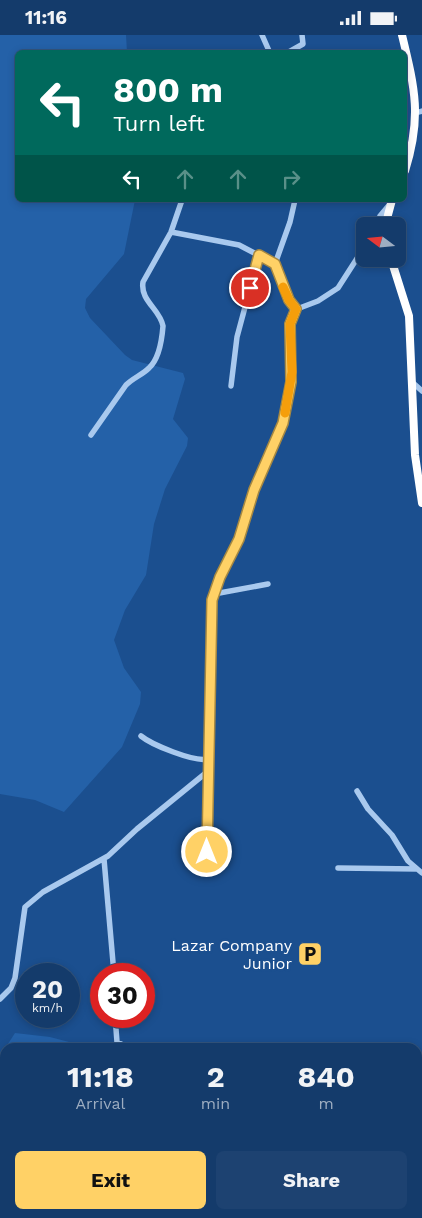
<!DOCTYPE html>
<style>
body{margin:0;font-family:"Work Sans",sans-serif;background:#1d4271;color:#f1f3f6;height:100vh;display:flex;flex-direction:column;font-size:19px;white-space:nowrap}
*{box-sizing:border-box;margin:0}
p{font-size:16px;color:#9dadc1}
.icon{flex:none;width:28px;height:28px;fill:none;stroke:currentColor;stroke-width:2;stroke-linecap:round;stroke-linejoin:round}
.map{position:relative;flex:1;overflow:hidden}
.details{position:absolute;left:0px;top:1008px;width:422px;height:176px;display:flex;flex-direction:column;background:#143b6b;border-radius:15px 15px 0 0;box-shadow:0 2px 8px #0003,0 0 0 1px #33557e}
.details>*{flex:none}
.guide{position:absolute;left:15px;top:15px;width:392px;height:152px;border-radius:8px;box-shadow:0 2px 8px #0003,0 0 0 1px #33557e;background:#00695c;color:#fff;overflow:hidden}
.needle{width:32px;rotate:286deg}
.buttons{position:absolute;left:356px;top:182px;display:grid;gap:10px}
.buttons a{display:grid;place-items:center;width:50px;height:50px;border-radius:8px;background:#143b6b;box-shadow:0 2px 8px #0003,0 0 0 1px #33557e;font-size:25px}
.speed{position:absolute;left:15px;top:928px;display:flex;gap:10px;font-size:25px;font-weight:700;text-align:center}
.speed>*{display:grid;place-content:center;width:65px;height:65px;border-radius:50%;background:#143b6b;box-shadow:0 2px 8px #0003,0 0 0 1px #33557e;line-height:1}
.speed small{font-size:12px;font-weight:400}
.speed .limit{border:8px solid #d22;background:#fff;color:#111}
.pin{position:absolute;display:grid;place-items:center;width:42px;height:42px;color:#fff;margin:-21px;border:2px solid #fff;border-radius:50%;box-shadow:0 1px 5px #0007}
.me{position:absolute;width:55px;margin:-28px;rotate:0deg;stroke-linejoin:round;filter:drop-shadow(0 0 4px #0008)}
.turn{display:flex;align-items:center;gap:18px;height:105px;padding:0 15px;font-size:22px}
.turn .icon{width:65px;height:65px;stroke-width:2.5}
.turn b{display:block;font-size:35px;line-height:42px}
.lanes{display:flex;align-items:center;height:48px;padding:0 15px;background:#0003;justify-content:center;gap:25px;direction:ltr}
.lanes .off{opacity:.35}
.eta{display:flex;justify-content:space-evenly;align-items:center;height:85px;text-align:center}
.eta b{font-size:30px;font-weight:700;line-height:35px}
.action{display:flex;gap:10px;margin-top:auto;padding:10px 15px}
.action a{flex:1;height:58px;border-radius:8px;background:#ffd166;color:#111;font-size:20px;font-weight:700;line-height:58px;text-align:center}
.action a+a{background:#1d4271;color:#f1f3f6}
.status{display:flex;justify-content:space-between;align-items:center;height:35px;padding:0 25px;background:#143b6b;direction:ltr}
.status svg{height:14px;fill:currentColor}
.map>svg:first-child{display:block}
.green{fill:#2461a8}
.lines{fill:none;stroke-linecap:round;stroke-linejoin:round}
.minor{stroke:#a9c9ee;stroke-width:5.5}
.highway{stroke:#fff;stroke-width:8}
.route-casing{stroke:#a68842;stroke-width:12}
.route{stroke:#ffd166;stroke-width:9}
.slow{stroke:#f59e0b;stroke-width:9}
.labels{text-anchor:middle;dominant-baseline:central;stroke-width:5;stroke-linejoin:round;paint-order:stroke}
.poi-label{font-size:16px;fill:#fff;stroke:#1b4f8f;text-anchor:end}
</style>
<div class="status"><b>11:16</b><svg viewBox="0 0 49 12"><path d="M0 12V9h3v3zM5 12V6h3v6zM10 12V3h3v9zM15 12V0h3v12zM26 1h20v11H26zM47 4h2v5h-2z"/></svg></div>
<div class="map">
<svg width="422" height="1183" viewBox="0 0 422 1183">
<rect width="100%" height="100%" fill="#1b4f8f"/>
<path class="green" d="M 0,0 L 126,0 L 127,17 L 18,18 L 18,165 L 135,165 L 124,219 L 86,264 L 85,273 L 90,283 L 125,320 L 132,325 L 183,338 L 185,344 L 173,384 L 188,403 L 187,411 L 165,454 L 154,489 L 146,540 L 125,575 L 114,605 L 124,633 L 141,657 L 140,669 L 122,712 L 64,777 L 35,765 L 0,759 Z
M 15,998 L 50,1002 L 88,1012 L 6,1012 Z
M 5,1014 L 5,1179 L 106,1179 L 106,1183 L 0,1183 L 0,1025 Z"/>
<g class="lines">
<path class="minor" d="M 262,0 L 270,18
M 287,18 L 303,9 L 302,0
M 419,77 L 422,76
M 295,165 L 290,187 L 275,229 L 289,265 L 297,274
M 376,191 L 380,181 L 390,169
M 171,197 L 239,210 L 275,229
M 412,347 L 422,356
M 231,351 L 237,302 L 259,220
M 91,400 L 126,350 C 133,343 142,340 149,333 C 159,324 162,304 163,291 C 160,274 140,266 143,247 L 171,197 L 182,165
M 214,559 L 268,549
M 141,701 C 152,710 194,727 207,724
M 357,756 L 368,774 L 392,800 L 408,826 L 422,838
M 207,817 L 207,724 L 214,559 L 239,504 L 254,455 L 283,387 L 291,347 L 289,295 L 291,283 L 297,274 L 318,266 L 338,253 L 365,211
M 104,824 L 114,939
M 338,833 L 417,834
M 0,964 L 11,953 L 15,943 L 25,872 L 43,857 L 108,821 L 137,794 L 207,737
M 115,981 L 117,1007 L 127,1012
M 135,1012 L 162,1010 L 171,1012
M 154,1183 L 155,1179"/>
<path class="highway" d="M 402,0 C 415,54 422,82 405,136
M 385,191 L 392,165
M 391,224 L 409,281 L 415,420 L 422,468
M 420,1183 L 422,1168"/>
</g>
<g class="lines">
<defs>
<path id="route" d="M 207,817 L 212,565 L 220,542 L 239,504 L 254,455 L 283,388 L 291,347 L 290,289 L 296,274 L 289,265 L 275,229 L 259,220 L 250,253"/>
</defs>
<use href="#route" class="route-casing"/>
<use href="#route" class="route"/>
<path class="slow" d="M 283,252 L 289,265 L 296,274 L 290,289 L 292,337 L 285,378"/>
</g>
<defs>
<symbol id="parking-square" viewBox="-11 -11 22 22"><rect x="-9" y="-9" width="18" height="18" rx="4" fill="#ffd166" stroke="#1b4f8f"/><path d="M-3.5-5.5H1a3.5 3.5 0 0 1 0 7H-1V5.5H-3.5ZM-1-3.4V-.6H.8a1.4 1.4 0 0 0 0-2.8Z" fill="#111"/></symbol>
</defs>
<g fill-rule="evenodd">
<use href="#parking-square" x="296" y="905" width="28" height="28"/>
</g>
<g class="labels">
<g class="poi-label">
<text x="292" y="910">Lazar Company<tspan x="292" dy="18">Junior</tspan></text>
</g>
</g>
</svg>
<div class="buttons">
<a><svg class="needle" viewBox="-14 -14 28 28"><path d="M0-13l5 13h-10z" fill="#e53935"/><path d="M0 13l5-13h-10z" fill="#9dadc1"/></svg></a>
</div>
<div class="speed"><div>20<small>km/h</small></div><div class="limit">30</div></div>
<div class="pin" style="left:250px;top:253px;background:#d93025"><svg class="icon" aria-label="arrive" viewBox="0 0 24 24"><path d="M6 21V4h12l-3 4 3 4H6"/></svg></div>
<svg class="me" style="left:207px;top:817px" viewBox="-20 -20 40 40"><circle r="17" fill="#ffd166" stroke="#fff" stroke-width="3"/><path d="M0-11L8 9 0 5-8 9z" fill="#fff"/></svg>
<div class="guide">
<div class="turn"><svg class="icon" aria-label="left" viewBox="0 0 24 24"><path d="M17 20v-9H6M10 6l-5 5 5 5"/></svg><div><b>800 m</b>Turn left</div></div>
<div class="lanes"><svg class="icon" aria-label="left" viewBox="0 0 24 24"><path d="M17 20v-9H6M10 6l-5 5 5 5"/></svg><svg class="icon off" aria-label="ahead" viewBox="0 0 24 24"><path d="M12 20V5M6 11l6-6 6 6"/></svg><svg class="icon off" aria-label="ahead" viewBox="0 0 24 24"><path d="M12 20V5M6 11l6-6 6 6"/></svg><svg class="icon off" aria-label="right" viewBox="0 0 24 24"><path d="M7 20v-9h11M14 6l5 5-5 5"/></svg></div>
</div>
<section class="details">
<div class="eta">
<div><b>11:18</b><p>Arrival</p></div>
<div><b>2</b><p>min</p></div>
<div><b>840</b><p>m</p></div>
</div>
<div class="action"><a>Exit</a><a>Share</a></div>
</section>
</div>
